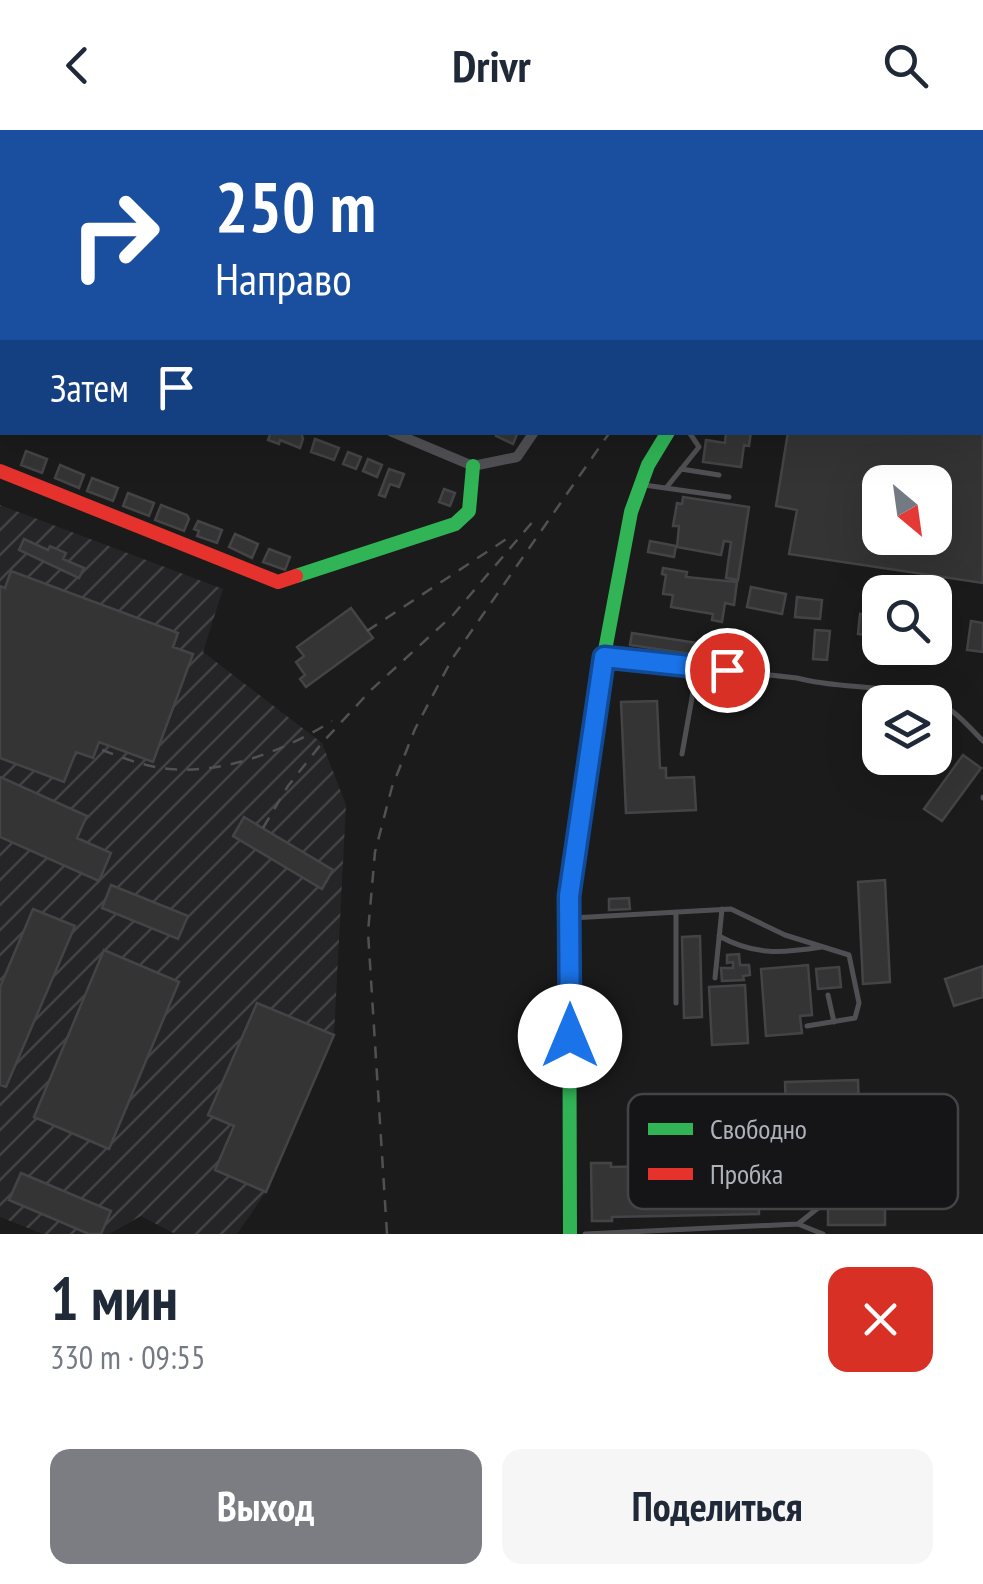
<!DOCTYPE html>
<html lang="ru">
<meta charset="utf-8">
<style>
body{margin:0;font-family:"PT Sans Narrow",sans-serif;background:#f6f6f7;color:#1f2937;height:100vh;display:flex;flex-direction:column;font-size:38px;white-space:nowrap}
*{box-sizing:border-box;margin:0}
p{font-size:32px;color:#747a83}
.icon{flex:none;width:55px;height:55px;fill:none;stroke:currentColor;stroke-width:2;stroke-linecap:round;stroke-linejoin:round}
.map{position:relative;height:1104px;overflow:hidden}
.panel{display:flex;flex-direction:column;background:#fff;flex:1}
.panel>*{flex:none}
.banner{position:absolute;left:0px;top:0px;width:985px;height:305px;box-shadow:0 10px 40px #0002;background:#1a4fa0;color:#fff;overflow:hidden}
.needle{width:65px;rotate:151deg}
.fabs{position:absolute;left:862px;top:335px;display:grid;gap:20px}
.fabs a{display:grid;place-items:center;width:90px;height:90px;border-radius:20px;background:#fff;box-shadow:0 10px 40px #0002;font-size:50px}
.pin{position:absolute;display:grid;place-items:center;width:85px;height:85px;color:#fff;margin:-42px;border:5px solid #fff;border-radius:50%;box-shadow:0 2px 10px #0007}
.me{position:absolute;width:110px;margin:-55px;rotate:0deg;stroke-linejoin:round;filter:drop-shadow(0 0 8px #0008)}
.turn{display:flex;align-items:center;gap:35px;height:210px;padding:0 50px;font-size:45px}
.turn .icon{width:130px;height:130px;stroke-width:2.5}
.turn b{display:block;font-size:70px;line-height:85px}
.then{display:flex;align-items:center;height:95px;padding:0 50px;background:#0003;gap:20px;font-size:38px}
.round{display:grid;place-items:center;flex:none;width:105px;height:105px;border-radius:20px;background:#f6f6f7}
.summary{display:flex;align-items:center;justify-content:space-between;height:170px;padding:0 50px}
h1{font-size:60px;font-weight:700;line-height:75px}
.primary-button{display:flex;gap:20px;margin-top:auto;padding:20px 50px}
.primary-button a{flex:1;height:115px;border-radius:20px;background:#7b7d82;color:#fff;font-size:40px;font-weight:700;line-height:115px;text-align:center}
.primary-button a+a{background:#f6f6f7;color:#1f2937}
header{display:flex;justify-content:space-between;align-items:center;height:130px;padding:0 50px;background:#fff;font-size:45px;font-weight:700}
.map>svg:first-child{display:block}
.industrial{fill:url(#industrial-furrows)}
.building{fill:#343435;stroke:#444447;stroke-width:2.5;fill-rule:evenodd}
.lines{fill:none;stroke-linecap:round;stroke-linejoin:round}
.lane{stroke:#505054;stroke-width:5}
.street{stroke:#505054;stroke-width:10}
.fast{stroke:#30b455;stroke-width:14}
.jam{stroke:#e5322d;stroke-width:14}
.rail{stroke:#505153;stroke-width:2.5;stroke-dasharray:12 10;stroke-linecap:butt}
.route-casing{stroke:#114b97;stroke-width:25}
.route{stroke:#1a73e8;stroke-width:18}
.key{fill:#151517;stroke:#434448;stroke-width:2.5}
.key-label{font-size:28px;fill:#aeb2ba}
</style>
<header><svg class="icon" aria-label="back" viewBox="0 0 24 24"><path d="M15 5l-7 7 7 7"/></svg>Drivr<svg class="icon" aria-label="search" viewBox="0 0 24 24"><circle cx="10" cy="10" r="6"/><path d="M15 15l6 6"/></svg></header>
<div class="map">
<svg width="983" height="1104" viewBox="0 0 983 1104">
<defs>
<pattern id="industrial-furrows" width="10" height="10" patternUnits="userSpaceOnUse" patternTransform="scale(2.5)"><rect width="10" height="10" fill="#252527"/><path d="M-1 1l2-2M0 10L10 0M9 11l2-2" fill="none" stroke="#424244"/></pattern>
</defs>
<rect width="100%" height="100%" fill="#1b1b1b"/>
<path class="industrial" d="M 0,375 L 223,459 L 203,522 L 322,613 L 346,675 L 334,905 L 266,1062 L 237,1104 L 175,1104 L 141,1086 L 109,1104 L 43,1104 L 0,1087 Z"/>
<path class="building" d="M 983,235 L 983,453 L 789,424 L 797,380 L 776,376 L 788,302 L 982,302 ZM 880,352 L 935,352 L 935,408 L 880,408 Z
M 271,302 L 301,302 L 303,309 L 300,318 L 280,310 L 279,314 L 268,310 Z
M 498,302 L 518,302 L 513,314 L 496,306 Z
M 726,302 L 751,302 L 749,316 L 744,315 L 741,337 L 703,332 L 706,310 L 725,313 Z
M 315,309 L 339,318 L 334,330 L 311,322 Z
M 26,321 L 47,329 L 42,343 L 21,335 Z
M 348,322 L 361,327 L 356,339 L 343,334 Z
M 368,329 L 382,335 L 377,347 L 363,341 Z
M 60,335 L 84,345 L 79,358 L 55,348 Z
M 389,339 L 404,344 L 399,357 L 390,354 L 385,367 L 379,365 Z
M 92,348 L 118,358 L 113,371 L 87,361 Z
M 444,359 L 455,363 L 450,376 L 439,372 Z
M 128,363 L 154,373 L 149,386 L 123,376 Z
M 683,367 L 749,377 L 738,450 L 726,448 L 731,412 L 724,411 L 721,425 L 677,417 L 679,396 L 673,396 L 677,373 L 682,374 Z
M 161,375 L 187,385 L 189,389 L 184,401 L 155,390 Z
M 198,391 L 222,400 L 217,413 L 197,406 L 199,401 L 194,399 Z
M 235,404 L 258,414 L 252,428 L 229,417 Z
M 24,409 L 48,420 L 50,416 L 66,423 L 63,429 L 84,438 L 79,448 L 19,420 Z
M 650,411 L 676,416 L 674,427 L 648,422 Z
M 269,419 L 290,427 L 285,440 L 263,432 Z
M 663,438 L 687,442 L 686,447 L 737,452 L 734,475 L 725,473 L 722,492 L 712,490 L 713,484 L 671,477 L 673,465 L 663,464 L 666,445 L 662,444 Z
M 11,441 L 178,503 L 173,517 L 193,524 L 153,632 L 99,612 L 93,628 L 76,622 L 64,652 L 0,628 L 0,456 L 5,458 Z
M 751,457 L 786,464 L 782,484 L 747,477 Z
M 797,467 L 822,470 L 820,489 L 795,487 Z
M 351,478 L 373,508 L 306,557 L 300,549 L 305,545 L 296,532 L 304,526 L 297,517 Z
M 860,484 L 880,487 L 880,507 L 858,504 Z
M 971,491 L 983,493 L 983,522 L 967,520 Z
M 815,500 L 830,501 L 827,530 L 813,529 Z
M 632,503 L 710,515 L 709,518 L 719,520 L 718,528 L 630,515 Z
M 908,518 L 935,518 L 933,529 L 906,525 Z
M 657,571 L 660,638 L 666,638 L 666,648 L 694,647 L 696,680 L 626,683 L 621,572 Z
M 963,625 L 981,638 L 942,691 L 924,679 Z
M 0,647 L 87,686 L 77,708 L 111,723 L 99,751 L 0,707 Z
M 244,687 L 333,740 L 322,759 L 233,706 Z
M 885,750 L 890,852 L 863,854 L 858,752 Z
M 111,755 L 188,786 L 178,809 L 102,778 Z
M 629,768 L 630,779 L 609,780 L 609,769 Z
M 33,779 L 75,796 L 6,957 L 0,955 L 0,857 Z
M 700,806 L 702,887 L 684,888 L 682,807 Z
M 104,820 L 179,852 L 109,1019 L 34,987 Z
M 739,824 L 740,835 L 749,835 L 750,845 L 743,846 L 744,850 L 722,851 L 721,838 L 733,838 L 733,832 L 727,833 L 727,825 Z
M 808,835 L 812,885 L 800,886 L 802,903 L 766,906 L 761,839 Z
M 983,836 L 983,867 L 954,876 L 945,849 Z
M 839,837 L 841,857 L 818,859 L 816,839 Z
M 745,855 L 748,913 L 712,915 L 709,857 Z
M 257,873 L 334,905 L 266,1062 L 215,1040 L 234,996 L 208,985 Z
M 858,950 L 859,979 L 786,981 L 785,952 Z
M 591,1033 L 611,1033 L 611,1037 L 758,1034 L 759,1084 L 612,1087 L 612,1091 L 592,1091 Z
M 21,1043 L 111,1081 L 101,1104 L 89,1104 L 9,1070 Z
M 885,1077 L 885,1095 L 828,1095 L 828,1078 Z"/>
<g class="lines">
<path class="lane" d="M 982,186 L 983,186
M 681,339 L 719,345
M 644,355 L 729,367
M 666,358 L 699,317 L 689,302
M 607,527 L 797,548 C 845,561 897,552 942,575 C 957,582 971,599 983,611
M 682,624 L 693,562 L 691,537
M 983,668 L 983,667
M 676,782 L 676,873
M 572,788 L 731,779 L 785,805 L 849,825 L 859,873 L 855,888 L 807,896
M 719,806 C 755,826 783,823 822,817
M 715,848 L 722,779
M 828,865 L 834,892
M 798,1094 L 823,1104
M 585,1104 L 798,1094 L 828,1070 L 880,1060"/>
<path class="street" d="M 115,2 L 116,0
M 493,2 L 494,0
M 685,2 L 686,0
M 858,2 L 860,0
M 0,152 L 2,152
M 392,302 L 473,336 L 517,327 L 534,302"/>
<path class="fast" d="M 256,0 L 263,2
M 300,2 L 301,0
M 296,446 L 455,394 L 469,381 L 473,336
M 570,1104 L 569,765 L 594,579 L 631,382 L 648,335 L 668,302"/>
<path class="jam" d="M 0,341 L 278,452 L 296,446"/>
<path class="rail" d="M 819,2 L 821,0
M 367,501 L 514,404
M 102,620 C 123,628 146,637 169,639 C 225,644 286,620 332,591
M 263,698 L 288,656 L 322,613 L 371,560 L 453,485 L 535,389
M 387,1104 L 368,802 L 375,722 L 392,657 L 415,599 L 452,529 L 610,302"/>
</g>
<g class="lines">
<defs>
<path id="route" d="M 570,906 L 569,766 L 604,527 L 727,540"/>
</defs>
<use href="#route" class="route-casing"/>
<use href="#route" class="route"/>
</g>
<rect x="628" y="964" width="330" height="115" rx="15" class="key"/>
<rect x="648" y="993" width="45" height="12" fill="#30b455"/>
<rect x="648" y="1038" width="45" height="12" fill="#e5322d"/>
<g class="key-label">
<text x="710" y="1009">Свободно</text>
<text x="710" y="1054">Пробка</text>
</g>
</svg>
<div class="fabs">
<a><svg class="needle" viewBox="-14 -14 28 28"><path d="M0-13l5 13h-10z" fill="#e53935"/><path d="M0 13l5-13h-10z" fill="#747a83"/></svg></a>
<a><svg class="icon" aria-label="search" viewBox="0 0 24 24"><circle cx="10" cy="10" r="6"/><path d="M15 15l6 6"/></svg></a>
<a><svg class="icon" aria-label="layers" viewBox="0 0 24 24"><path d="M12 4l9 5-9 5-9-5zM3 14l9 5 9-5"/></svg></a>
</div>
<div class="pin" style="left:727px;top:540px;background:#d93025"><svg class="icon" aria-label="arrive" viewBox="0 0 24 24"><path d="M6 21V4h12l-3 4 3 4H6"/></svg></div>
<svg class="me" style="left:570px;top:906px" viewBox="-20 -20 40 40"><circle r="19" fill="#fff"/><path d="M0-13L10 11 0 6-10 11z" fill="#1a73e8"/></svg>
<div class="banner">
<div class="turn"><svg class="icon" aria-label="right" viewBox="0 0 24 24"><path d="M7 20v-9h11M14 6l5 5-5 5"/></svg><div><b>250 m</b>Направо</div></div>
<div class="then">Затем<svg class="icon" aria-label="arrive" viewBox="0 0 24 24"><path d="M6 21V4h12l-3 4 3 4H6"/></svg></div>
</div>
</div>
<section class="panel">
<div class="summary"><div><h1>1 мин</h1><p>330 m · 09:55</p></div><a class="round" style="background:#d93025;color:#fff"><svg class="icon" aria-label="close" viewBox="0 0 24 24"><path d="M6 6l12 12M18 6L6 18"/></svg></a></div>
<div class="primary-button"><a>Выход</a><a>Поделиться</a></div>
</section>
